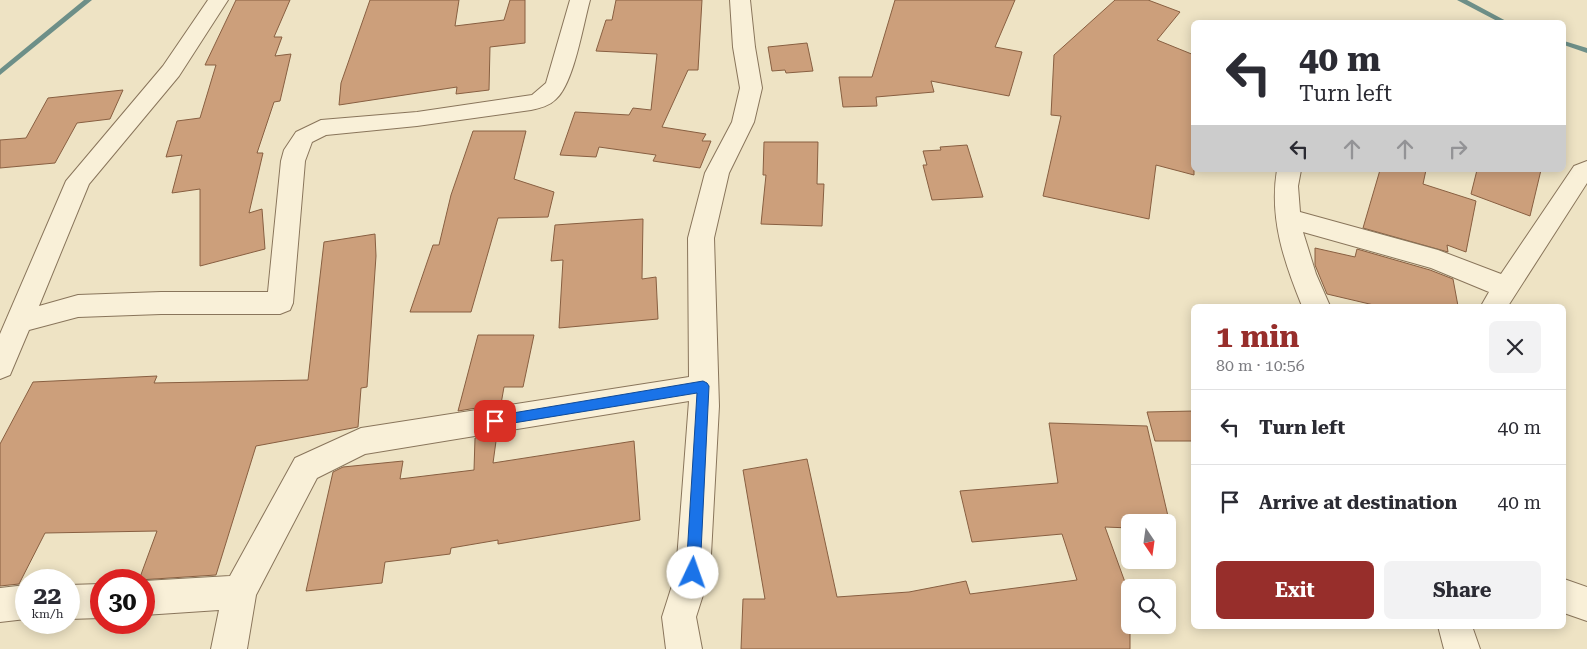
<!DOCTYPE html>
<meta charset="utf-8">
<style>
body{margin:0;font-family:"Roboto Serif",serif;background:#f2f2f3;color:#2b2b33;height:100vh;display:flex;flex-direction:column;font-size:19px;white-space:nowrap}
*{box-sizing:border-box;margin:0}
p{font-size:16px;color:#7c7c81}
.icon{flex:none;width:28px;height:28px;fill:none;stroke:currentColor;stroke-width:2;stroke-linecap:round;stroke-linejoin:round}
.map{position:relative;flex:1;overflow:hidden}
.drawer{position:absolute;left:1191px;top:304px;width:375px;height:325px;display:flex;flex-direction:column;background:#fff;border-radius:8px;box-shadow:0 2px 12px #0003}
.drawer>*{flex:none}
.hud{position:absolute;left:1191px;top:20px;width:375px;height:152px;border-radius:8px;box-shadow:0 2px 12px #0003;background:#fff;color:#2b2b33;overflow:hidden}
.needle{width:32px;rotate:167deg}
.buttons{position:absolute;left:1121px;top:514px;display:grid;gap:10px}
.buttons a{display:grid;place-items:center;width:55px;height:55px;border-radius:8px;background:#fff;box-shadow:0 2px 12px #0003;font-size:25px}
.speed{position:absolute;left:15px;top:569px;display:flex;gap:10px;font-size:25px;font-weight:700;text-align:center}
.speed>*{display:grid;place-content:center;width:65px;height:65px;border-radius:50%;background:#fff;box-shadow:0 2px 12px #0003;line-height:1}
.speed small{font-size:12px;font-weight:400}
.speed .limit{border:8px solid #d22;background:#fff;color:#111}
.pin{position:absolute;display:grid;place-items:center;width:42px;height:42px;color:#fff;margin:-21px;border-radius:10px;box-shadow:0 2px 8px #0006}
.me{position:absolute;width:55px;margin:-28px;rotate:3deg;stroke-linejoin:round;filter:drop-shadow(0 0 4px #0008)}
.turn{display:flex;align-items:center;gap:18px;height:105px;padding:0 25px;font-size:22px}
.turn .icon{width:65px;height:65px;stroke-width:2.5}
.turn b{display:block;font-size:35px;line-height:42px}
.lanes{display:flex;align-items:center;height:48px;padding:0 25px;background:#0003;justify-content:center;gap:25px;direction:ltr}
.lanes .off{opacity:.35}
.round{display:grid;place-items:center;flex:none;width:52px;height:52px;border-radius:8px;background:#f2f2f3}
.headline{display:flex;align-items:center;justify-content:space-between;height:85px;padding:0 25px}
h1{font-size:30px;font-weight:700;line-height:38px;color:#972e2b}
.primary-button{display:flex;gap:10px;margin-top:auto;padding:10px 25px}
.primary-button a{flex:1;height:58px;border-radius:8px;background:#972e2b;color:#fff;font-size:20px;font-weight:700;line-height:58px;text-align:center}
.primary-button a+a{background:#f2f2f3;color:#2b2b33}
ul{padding:0;list-style:none}
li{display:flex;align-items:center;gap:15px;height:75px;padding:0 25px;border-top:1px solid #e1e1e2}
li div{flex:1}
li b{display:block;font-size:19px}
li em{font-style:normal}
.map>svg:first-child{display:block}
.lines{fill:none;stroke-linecap:round;stroke-linejoin:round}
.stream{fill:#6d8f88;fill-rule:evenodd}
.building{fill:#cc9f7b;stroke:#885f41}
.street-casing{stroke:#89755b;stroke-width:2}
.street{fill:#f9f0d8;fill-rule:evenodd}
.route{fill:#1a73e8;stroke:#114b97}
</style>
<div class="map">
<svg width="1587" height="649" viewBox="0 0 1587 649">
<rect width="100%" height="100%" fill="#eee3c4"/>
<g class="lines">
<path class="stream" d="M 84,0 L 92,0 L 0,75 L 0,69 Z
M 1457,0 L 1467,0 L 1508,22 L 1499,22 Z
M 1564,41 L 1587,48 L 1587,53 L 1564,45 Z"/>
</g>
<path class="building" d="M 236,0 L 290,0 L 274,37 L 282,37 L 275,56 L 291,54 L 280,101 L 274,102 L 257,153 L 263,153 L 249,213 L 262,209 L 265,249 L 200,266 L 200,189 L 172,193 L 182,155 L 166,157 L 177,121 L 200,118 L 216,65 L 205,65 Z
M 370,0 L 459,0 L 455,26 L 504,20 L 510,0 L 525,0 L 525,43 L 490,47 L 489,90 L 456,94 L 457,87 L 339,105 L 341,83 Z
M 616,0 L 702,0 L 698,70 L 688,70 L 662,127 L 706,134 L 702,141 L 711,141 L 700,168 L 653,161 L 656,155 L 599,147 L 596,157 L 560,155 L 575,112 L 629,115 L 633,108 L 651,110 L 657,54 L 596,51 L 606,20 L 612,20 Z
M 895,0 L 1015,0 L 995,47 L 1022,52 L 1009,96 L 931,81 L 934,92 L 876,97 L 877,106 L 843,107 L 839,77 L 872,77 Z
M 1115,0 L 1148,0 L 1180,12 L 1157,40 L 1194,55 L 1194,175 L 1156,165 L 1149,219 L 1043,196 L 1061,116 L 1051,115 L 1054,55 Z
M 807,43 L 813,71 L 786,73 L 785,70 L 772,71 L 768,47 Z
M 123,90 L 110,119 L 77,123 L 55,163 L 0,168 L 0,140 L 26,138 L 48,98 Z
M 473,131 L 526,131 L 514,179 L 554,192 L 548,217 L 498,218 L 471,312 L 410,312 L 433,245 L 439,245 L 451,195 Z
M 764,142 L 818,142 L 817,184 L 824,184 L 822,226 L 761,224 L 766,175 L 763,175 Z
M 967,145 L 983,197 L 932,200 L 923,165 L 927,165 L 923,151 L 941,150 L 940,147 Z
M 1380,170 L 1426,170 L 1423,184 L 1476,201 L 1466,252 L 1447,245 L 1448,252 L 1363,228 Z
M 1477,170 L 1541,170 L 1530,216 L 1471,194 Z
M 643,219 L 642,279 L 656,277 L 658,319 L 559,328 L 563,260 L 551,261 L 555,225 Z
M 375,234 L 376,256 L 367,387 L 361,388 L 358,427 L 256,446 L 216,575 L 139,580 L 157,531 L 45,533 L 19,584 L 0,586 L 0,444 L 33,382 L 157,376 L 154,383 L 308,380 L 324,242 Z
M 1315,248 L 1355,257 L 1357,249 L 1430,270 L 1453,279 L 1458,306 L 1378,306 L 1327,294 L 1315,265 Z
M 478,335 L 534,335 L 523,387 L 504,387 L 501,404 L 458,411 Z
M 1194,411 L 1194,441 L 1155,441 L 1147,412 Z
M 1049,423 L 1147,426 L 1171,529 L 1168,529 L 1168,522 L 1130,522 L 1130,528 L 1105,527 L 1130,596 L 1130,649 L 741,649 L 743,599 L 765,599 L 743,470 L 807,459 L 837,597 L 909,592 L 966,581 L 970,594 L 1077,580 L 1062,534 L 972,542 L 960,491 L 1058,483 Z
M 497,434 L 493,463 L 634,441 L 640,520 L 498,544 L 498,540 L 451,548 L 450,554 L 385,562 L 382,583 L 306,591 L 333,472 L 343,467 L 403,461 L 400,479 L 474,470 L 475,438 Z"/>
<g class="lines">
<defs>
<path id="street" d="M 208,0 L 228,0 L 179,76 L 89,184 L 39,306 L 78,295 L 161,292 L 268,292 L 281,161 L 284,150 L 296,132 L 321,120 L 417,112 L 532,95 L 546,83 L 570,0 L 590,0 C 583,25 574,83 556,99 C 549,106 540,108 531,110 L 417,126 L 326,135 L 312,142 L 305,161 L 293,303 L 290,310 L 280,314 L 161,314 L 78,317 L 29,330 L 10,375 L 0,379 L 0,334 L 66,181 L 163,66 Z
M 730,0 L 750,0 L 755,47 L 762,88 L 754,122 L 729,173 L 714,238 L 719,406 L 710,573 L 696,617 L 702,649 L 666,649 L 662,617 L 676,573 L 689,401 L 365,454 L 317,478 L 256,595 L 247,649 L 211,649 L 219,610 L 144,615 L 144,581 L 230,576 L 295,458 L 361,428 L 689,377 L 688,238 L 705,173 L 732,122 L 740,88 L 733,47 Z
M 1587,161 L 1587,183 L 1508,306 L 1481,306 L 1489,292 L 1431,268 L 1303,232 L 1316,274 L 1330,306 L 1302,306 C 1284,262 1269,218 1277,170 L 1301,170 L 1298,186 L 1300,212 L 1438,250 L 1501,274 L 1574,166 Z
M 1564,579 L 1587,587 L 1587,621 L 1564,613 Z
M 101,584 L 101,618 L 69,619 L 69,585 Z
M 26,585 L 26,619 L 0,622 L 0,588 Z
M 1438,626 L 1472,626 L 1480,649 L 1444,649 Z"/>
</defs>
<use href="#street" class="street-casing"/>
<use href="#street" class="street"/>
</g>
<path class="route" d="M 703,381 L 707,383 L 709,386 L 700,573 L 698,578 L 693,580 L 688,578 L 686,573 L 697,393 L 495,426 L 490,425 L 488,421 L 490,417 L 495,416 Z"/>
</svg>
<div class="buttons">
<a><svg class="needle" viewBox="-14 -14 28 28"><path d="M0-13l5 13h-10z" fill="#e53935"/><path d="M0 13l5-13h-10z" fill="#7c7c81"/></svg></a>
<a><svg class="icon" aria-label="search" viewBox="0 0 24 24"><circle cx="10" cy="10" r="6"/><path d="M15 15l6 6"/></svg></a>
</div>
<div class="speed"><div>22<small>km/h</small></div><div class="limit">30</div></div>
<div class="pin" style="left:495px;top:421px;background:#d93025"><svg class="icon" aria-label="arrive" viewBox="0 0 24 24"><path d="M6 21V4h12l-3 4 3 4H6"/></svg></div>
<svg class="me" style="left:693px;top:573px" viewBox="-20 -20 40 40"><circle r="19" fill="#fff"/><path d="M0-13L10 11 0 6-10 11z" fill="#1a73e8"/></svg>
<div class="hud">
<div class="turn"><svg class="icon" aria-label="left" viewBox="0 0 24 24"><path d="M17 20v-9H6M10 6l-5 5 5 5"/></svg><div><b>40 m</b>Turn left</div></div>
<div class="lanes"><svg class="icon" aria-label="left" viewBox="0 0 24 24"><path d="M17 20v-9H6M10 6l-5 5 5 5"/></svg><svg class="icon off" aria-label="ahead" viewBox="0 0 24 24"><path d="M12 20V5M6 11l6-6 6 6"/></svg><svg class="icon off" aria-label="ahead" viewBox="0 0 24 24"><path d="M12 20V5M6 11l6-6 6 6"/></svg><svg class="icon off" aria-label="right" viewBox="0 0 24 24"><path d="M7 20v-9h11M14 6l5 5-5 5"/></svg></div>
</div>
<section class="drawer">
<div class="headline"><div><h1>1 min</h1><p>80 m · 10:56</p></div><a class="round"><svg class="icon" aria-label="close" viewBox="0 0 24 24"><path d="M6 6l12 12M18 6L6 18"/></svg></a></div>
<ul>
<li><svg class="icon" aria-label="left" viewBox="0 0 24 24"><path d="M17 20v-9H6M10 6l-5 5 5 5"/></svg><div><b>Turn left</b></div><em>40 m</em></li>
<li><svg class="icon" aria-label="arrive" viewBox="0 0 24 24"><path d="M6 21V4h12l-3 4 3 4H6"/></svg><div><b>Arrive at destination</b></div><em>40 m</em></li>
</ul>
<div class="primary-button"><a>Exit</a><a>Share</a></div>
</section>
</div>
